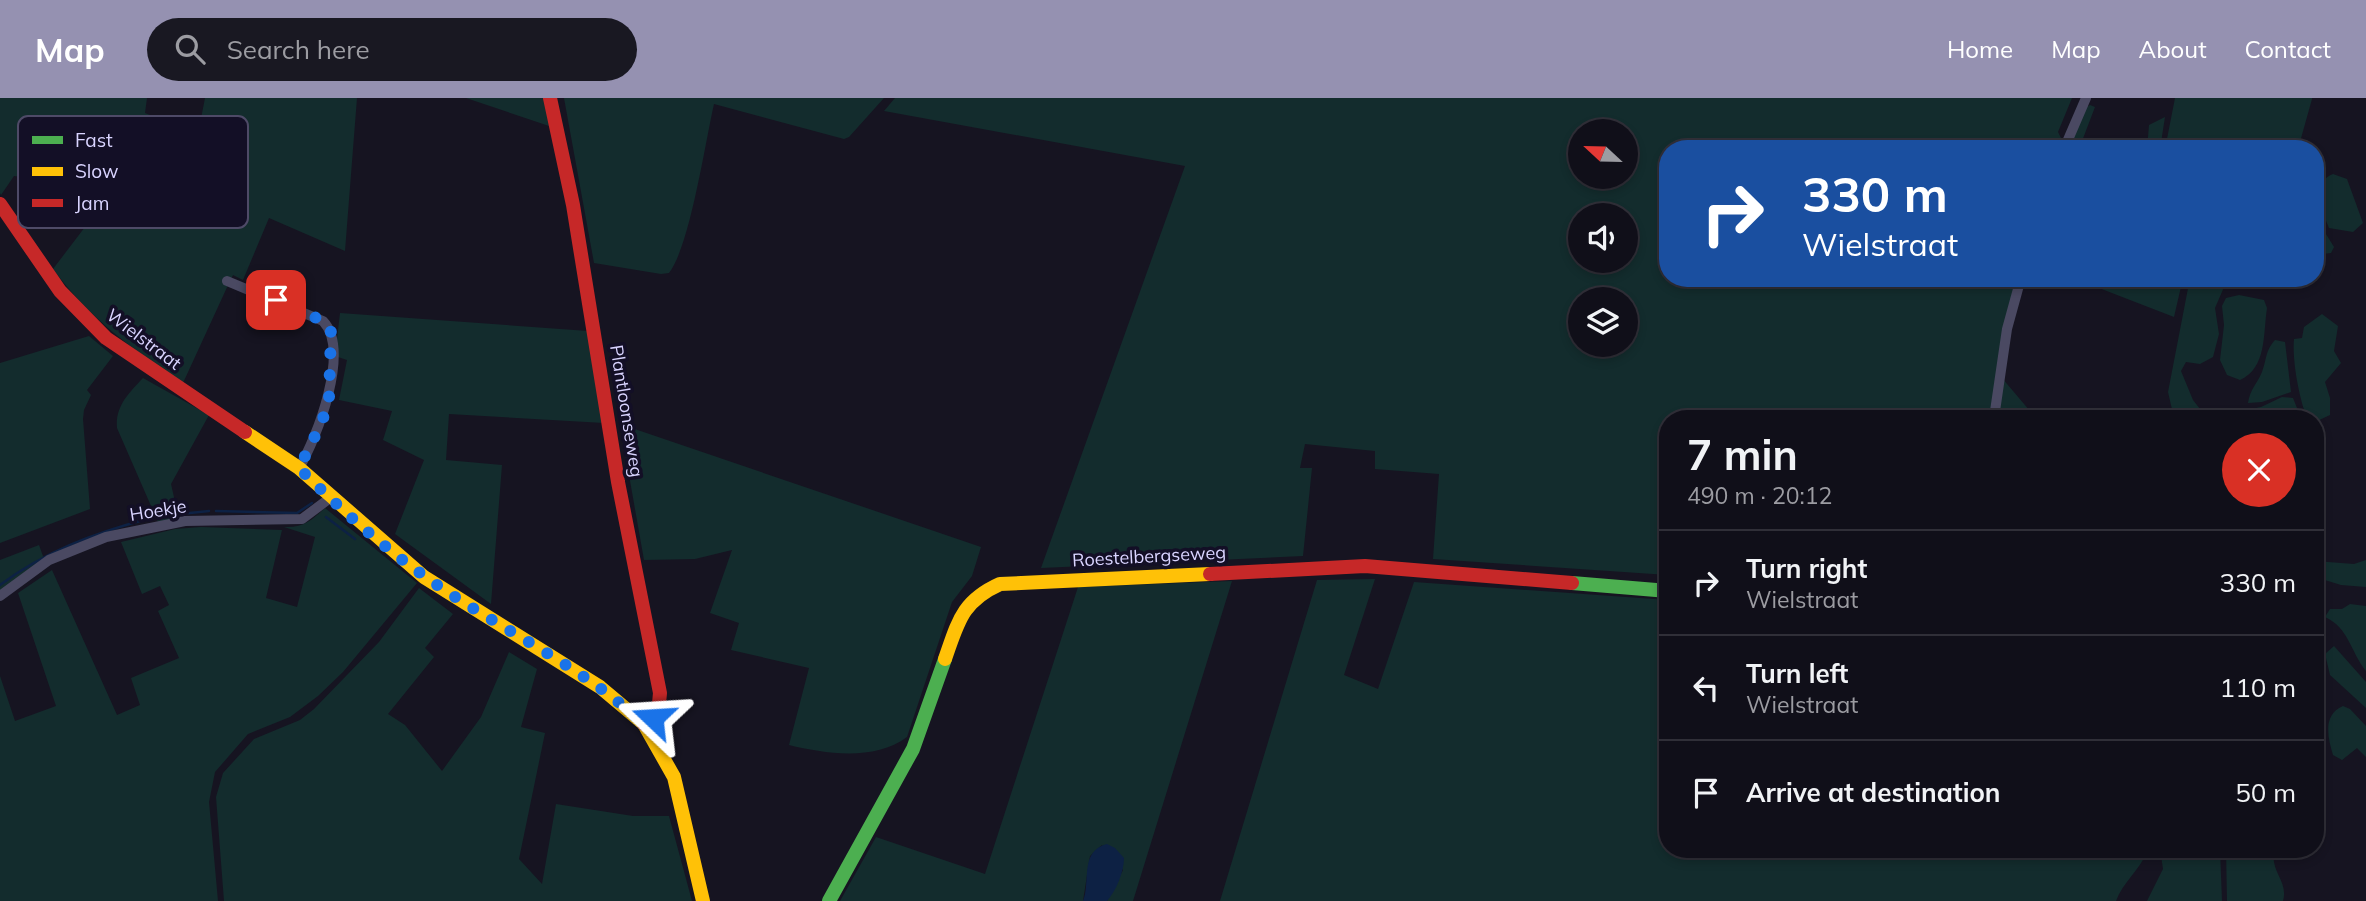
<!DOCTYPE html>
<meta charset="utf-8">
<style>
body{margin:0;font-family:Mulish,sans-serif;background:#191822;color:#f1f3f6;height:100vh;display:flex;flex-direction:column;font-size:26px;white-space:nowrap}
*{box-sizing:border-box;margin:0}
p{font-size:23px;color:#9c9ca2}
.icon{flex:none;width:38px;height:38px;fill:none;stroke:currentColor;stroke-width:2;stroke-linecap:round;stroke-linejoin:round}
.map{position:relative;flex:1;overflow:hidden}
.panel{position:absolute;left:1659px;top:312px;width:665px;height:448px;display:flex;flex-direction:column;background:#100f19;border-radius:28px;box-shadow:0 4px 10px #0003,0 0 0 2px #302f38}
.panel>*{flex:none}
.top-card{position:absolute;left:1659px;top:42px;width:665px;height:147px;border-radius:28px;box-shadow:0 4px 10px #0003,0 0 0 2px #302f38;background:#1a4fa0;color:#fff;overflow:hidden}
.needle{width:46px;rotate:292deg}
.fabs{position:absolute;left:1568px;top:21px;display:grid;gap:14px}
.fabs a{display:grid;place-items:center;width:70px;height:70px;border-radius:50%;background:#100f19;box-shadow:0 4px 10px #0003,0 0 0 2px #302f38;font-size:35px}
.pin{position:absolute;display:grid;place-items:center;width:60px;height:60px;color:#fff;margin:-30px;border-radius:14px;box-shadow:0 4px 10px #0006}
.me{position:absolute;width:77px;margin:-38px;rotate:290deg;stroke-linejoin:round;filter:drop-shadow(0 0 5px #0008)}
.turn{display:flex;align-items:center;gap:24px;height:147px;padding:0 28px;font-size:32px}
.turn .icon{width:91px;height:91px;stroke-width:2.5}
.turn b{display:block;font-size:49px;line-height:60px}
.round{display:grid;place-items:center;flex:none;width:74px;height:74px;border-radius:37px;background:#191822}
.summary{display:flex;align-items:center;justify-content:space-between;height:119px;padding:0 28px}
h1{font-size:42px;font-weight:700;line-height:52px}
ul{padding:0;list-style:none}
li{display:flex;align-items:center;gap:21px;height:105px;padding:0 28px;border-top:2px solid #302f38}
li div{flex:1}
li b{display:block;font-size:26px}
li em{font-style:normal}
header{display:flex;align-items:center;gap:42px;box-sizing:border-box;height:98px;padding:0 35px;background:#9591b1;color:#fff}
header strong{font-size:33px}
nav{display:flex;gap:38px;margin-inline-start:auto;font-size:24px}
.search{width:490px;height:63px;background:#191822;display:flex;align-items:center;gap:18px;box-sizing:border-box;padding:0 24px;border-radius:38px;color:#9c9ca2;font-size:26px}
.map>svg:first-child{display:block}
.green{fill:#132c2d;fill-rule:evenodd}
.water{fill:#0d2144}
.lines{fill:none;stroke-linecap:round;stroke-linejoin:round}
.stream{stroke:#0d2144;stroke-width:2.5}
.street{stroke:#4a4962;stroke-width:10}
.fast{stroke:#4caf50;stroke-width:14}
.slow{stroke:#ffc107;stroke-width:14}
.jam{stroke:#c62828;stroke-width:14}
.route{stroke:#1a73e8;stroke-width:12;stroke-dasharray:0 21.6}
.labels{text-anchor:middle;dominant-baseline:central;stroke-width:7;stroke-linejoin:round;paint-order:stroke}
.street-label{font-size:18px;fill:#d9d4ff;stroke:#130f26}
.key{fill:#130f26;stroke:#4e4a67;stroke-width:2}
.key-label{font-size:19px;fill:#d9d4ff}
</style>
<header>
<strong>Map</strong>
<div class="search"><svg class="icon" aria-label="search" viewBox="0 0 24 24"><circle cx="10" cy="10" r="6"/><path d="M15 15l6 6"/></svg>Search here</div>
<nav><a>Home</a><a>Map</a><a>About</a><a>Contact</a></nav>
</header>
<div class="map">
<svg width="2366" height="803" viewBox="0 0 2366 803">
<rect width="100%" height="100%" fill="#161421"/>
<path class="green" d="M 0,0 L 147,0 L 145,15 L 198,36 L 205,0 L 357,0 L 345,153 L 269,120 L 243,182 L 233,177 L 229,185 L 183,285 C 134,253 88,219 53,171 L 85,129 L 106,91 L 14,78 L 1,97 L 0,95 Z
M 466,0 L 546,0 L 552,29 Z
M 564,0 L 884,0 L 849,39 L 844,41 L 714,6 C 705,45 690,148 669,175 L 661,176 L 594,165 Z
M 895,0 L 2072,0 L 2058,34 L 2061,40 L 2061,51 L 1668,51 L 1668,180 L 2017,180 L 2002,236 L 1991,320 L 1668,320 L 1668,477 L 1433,461 L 1439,376 L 1375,371 L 1375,353 L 1305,346 L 1300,370 L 1312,370 L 1303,458 L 1041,470 L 1185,68 L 884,13 ZM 1580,33 L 1626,33 L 1626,79 L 1580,79 ZM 1580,117 L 1626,117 L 1626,163 L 1580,163 ZM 1580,201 L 1626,201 L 1626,247 L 1580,247 Z
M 2175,0 L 2312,0 L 2312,1 L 2298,51 L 2288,51 L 2286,46 L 2274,51 L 2165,51 Z
M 2090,7 L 2095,9 L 2079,51 L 2068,51 L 2085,10 Z
M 2165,19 L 2160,51 L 2147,51 L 2149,27 Z
M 2333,76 L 2347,81 L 2363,125 L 2353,134 L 2329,130 L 2324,118 L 2318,117 L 2318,123 L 2334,149 L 2331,155 L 2315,157 C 2315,133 2305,87 2333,76 Z
M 2103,180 L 2183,180 L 2174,219 L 2099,190 Z
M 2190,180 L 2228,180 L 2215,210 L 2219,236 L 2213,259 L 2200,266 L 2186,264 L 2181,273 L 2193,302 L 2207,320 L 2174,320 L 2168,294 Z
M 2239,197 L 2264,202 L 2267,210 C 2263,236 2267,270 2240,282 L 2227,277 L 2220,262 L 2224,227 L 2222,208 L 2226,200 Z
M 340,215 L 588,233 L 604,325 L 449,316 L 446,362 L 502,367 L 491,506 L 395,436 L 424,362 L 383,342 L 392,313 L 339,302 L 347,262 L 335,258 Z
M 2322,216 L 2338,228 L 2334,253 L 2341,265 L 2325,284 L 2330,300 L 2330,317 L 2315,324 L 2315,320 L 2307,320 C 2299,300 2292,262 2294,241 L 2302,240 L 2304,229 Z
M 89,238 L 113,258 L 87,292 L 91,297 L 84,312 L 83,321 L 90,411 L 0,445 L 0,265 Z
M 2275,242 L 2285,244 L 2291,294 L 2262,304 L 2248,305 C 2250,291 2257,286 2262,274 C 2267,261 2265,253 2275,242 Z
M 143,280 L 209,317 L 171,386 L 179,421 L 158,424 L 117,330 C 115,308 129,295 143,280 Z
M 2002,280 L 2036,320 L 1996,320 Z
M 2282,299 L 2293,300 L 2301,320 L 2245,320 L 2251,311 L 2261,309 Z
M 620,326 L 981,449 L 972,478 L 952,504 L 907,639 C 875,663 826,656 789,647 L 809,570 L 731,552 L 739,525 L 710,515 L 732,452 L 695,461 L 644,462 Z
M 325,410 L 417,485 L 343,574 L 318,598 L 290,619 L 248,636 L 215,674 L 209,704 L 218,803 L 0,803 L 0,578 L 15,623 L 56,608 L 18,495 L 52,472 L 117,617 L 140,607 L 131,580 L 179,560 L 158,513 L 169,507 L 160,488 L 142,496 L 121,444 L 175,431 L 201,429 L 282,432 L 266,500 L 297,509 L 315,439 L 284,429 C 303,430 311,423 325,410 Z
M 39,447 L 44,461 L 0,493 L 0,462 Z
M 2366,462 L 2366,489 L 2341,487 L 2315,479 L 2315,463 L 2354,466 Z
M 1375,481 L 1344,577 L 1378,591 L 1414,484 L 1668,502 L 1668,751 L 2148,751 L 2147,754 C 2139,773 2123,784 2116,803 L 1220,803 L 1317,482 Z
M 1232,483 L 1133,803 L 1107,803 L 1123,772 L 1102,747 L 1090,758 L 1083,803 L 840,803 L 876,739 L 985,776 L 1078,489 Z
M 419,490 L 453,516 L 425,550 L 434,559 L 388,616 L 405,627 L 442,673 L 481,619 L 509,554 L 537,571 L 521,629 L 545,635 L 519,761 L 542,786 L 556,706 L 633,718 L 669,718 L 692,803 L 224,803 L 216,699 L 223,675 L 254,641 L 300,622 L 314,611 L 379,544 Z
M 2350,506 L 2366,508 L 2366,573 C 2350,553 2349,530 2325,519 L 2330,511 L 2342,511 Z
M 2334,548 L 2366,584 L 2366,610 L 2330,577 L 2325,556 Z
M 2343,608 L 2350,611 L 2366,628 L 2366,659 L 2357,650 L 2342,662 L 2333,657 C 2328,640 2322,617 2343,608 Z
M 2160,751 L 2220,751 L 2222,803 L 2147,803 L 2163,771 Z
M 2226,751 L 2275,751 C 2268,772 2289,783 2283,803 L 2227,803 Z"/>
<path class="water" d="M 1107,746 L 1115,750 L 1124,760 C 1124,774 1116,793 1107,803 L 1083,803 C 1091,784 1079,753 1107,746 Z"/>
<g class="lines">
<path class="stream" d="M 216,413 L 297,415 L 312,405
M 161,418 L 209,413
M 326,419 L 355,441
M 0,487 C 46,453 92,436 147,421"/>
<path class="street" d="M 2064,51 L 2086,0
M 227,183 L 323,223 C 351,252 317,340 299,370
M 1994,320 L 2007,231 L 2021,180
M 0,498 L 49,462 L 106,439 L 185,423 L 302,421 L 330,400"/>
<path class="fast" d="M 1572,485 L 1668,493
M 829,803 L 913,651 L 945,561"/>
<path class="slow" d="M 245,334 L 299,370 L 424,479 L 600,589 L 644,626 L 674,679 L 703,803
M 945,561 C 958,524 962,503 1000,486 L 1210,476"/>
<path class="jam" d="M 550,0 L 573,107 L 618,384 L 660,595 L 658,616 L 644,626
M 0,106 L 60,193 L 106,240 L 245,334
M 1210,476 L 1365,468 L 1572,485"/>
</g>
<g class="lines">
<path class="route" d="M 276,202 L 323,223 L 331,234 L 329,300 L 322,324 L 299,370 C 344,415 393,458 446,493 C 512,537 586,572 644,626 L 653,620"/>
</g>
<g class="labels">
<g class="street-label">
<text transform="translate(144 241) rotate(37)">Wielstraat</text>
<text transform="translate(627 313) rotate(81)">Plantloonseweg</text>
<text transform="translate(158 412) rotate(-9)">Hoekje</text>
<text transform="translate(1149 458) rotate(-3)">Roestelbergseweg</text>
</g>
</g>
<rect x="18" y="18" width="230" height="112" rx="10" class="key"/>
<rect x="32" y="38" width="31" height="8" fill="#4caf50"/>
<rect x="32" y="69" width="31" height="9" fill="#ffc107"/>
<rect x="32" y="101" width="31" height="8" fill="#c62828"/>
<g class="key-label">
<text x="75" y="49">Fast</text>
<text x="75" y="80">Slow</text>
<text x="75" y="112">Jam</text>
</g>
</svg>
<div class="fabs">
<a><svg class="needle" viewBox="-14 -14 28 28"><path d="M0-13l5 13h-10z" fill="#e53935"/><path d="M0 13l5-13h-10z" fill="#9c9ca2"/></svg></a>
<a><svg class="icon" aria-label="sound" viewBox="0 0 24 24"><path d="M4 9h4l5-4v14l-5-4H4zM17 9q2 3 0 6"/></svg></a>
<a><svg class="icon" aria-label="layers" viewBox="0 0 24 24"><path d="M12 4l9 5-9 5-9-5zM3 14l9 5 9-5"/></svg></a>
</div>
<div class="pin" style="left:276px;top:202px;background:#d93025"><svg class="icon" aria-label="arrive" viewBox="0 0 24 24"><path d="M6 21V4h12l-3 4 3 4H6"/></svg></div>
<svg class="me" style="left:653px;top:620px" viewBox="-20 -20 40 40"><path d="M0-17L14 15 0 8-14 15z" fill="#1a73e8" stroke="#fff" stroke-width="4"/></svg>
<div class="top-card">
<div class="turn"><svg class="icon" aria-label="right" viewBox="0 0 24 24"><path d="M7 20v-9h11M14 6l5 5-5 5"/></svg><div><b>330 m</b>Wielstraat</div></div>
</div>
<section class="panel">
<div class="summary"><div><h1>7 min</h1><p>490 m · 20:12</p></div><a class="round" style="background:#d93025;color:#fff"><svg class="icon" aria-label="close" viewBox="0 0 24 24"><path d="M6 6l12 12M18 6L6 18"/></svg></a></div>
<ul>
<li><svg class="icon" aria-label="right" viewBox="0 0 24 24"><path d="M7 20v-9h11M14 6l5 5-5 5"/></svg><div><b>Turn right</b><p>Wielstraat</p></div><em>330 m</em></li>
<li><svg class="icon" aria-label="left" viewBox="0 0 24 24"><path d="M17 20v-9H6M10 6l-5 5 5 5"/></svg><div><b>Turn left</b><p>Wielstraat</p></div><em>110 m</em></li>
<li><svg class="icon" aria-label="arrive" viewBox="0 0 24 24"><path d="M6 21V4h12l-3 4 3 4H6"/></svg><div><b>Arrive at destination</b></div><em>50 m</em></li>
</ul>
</section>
</div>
